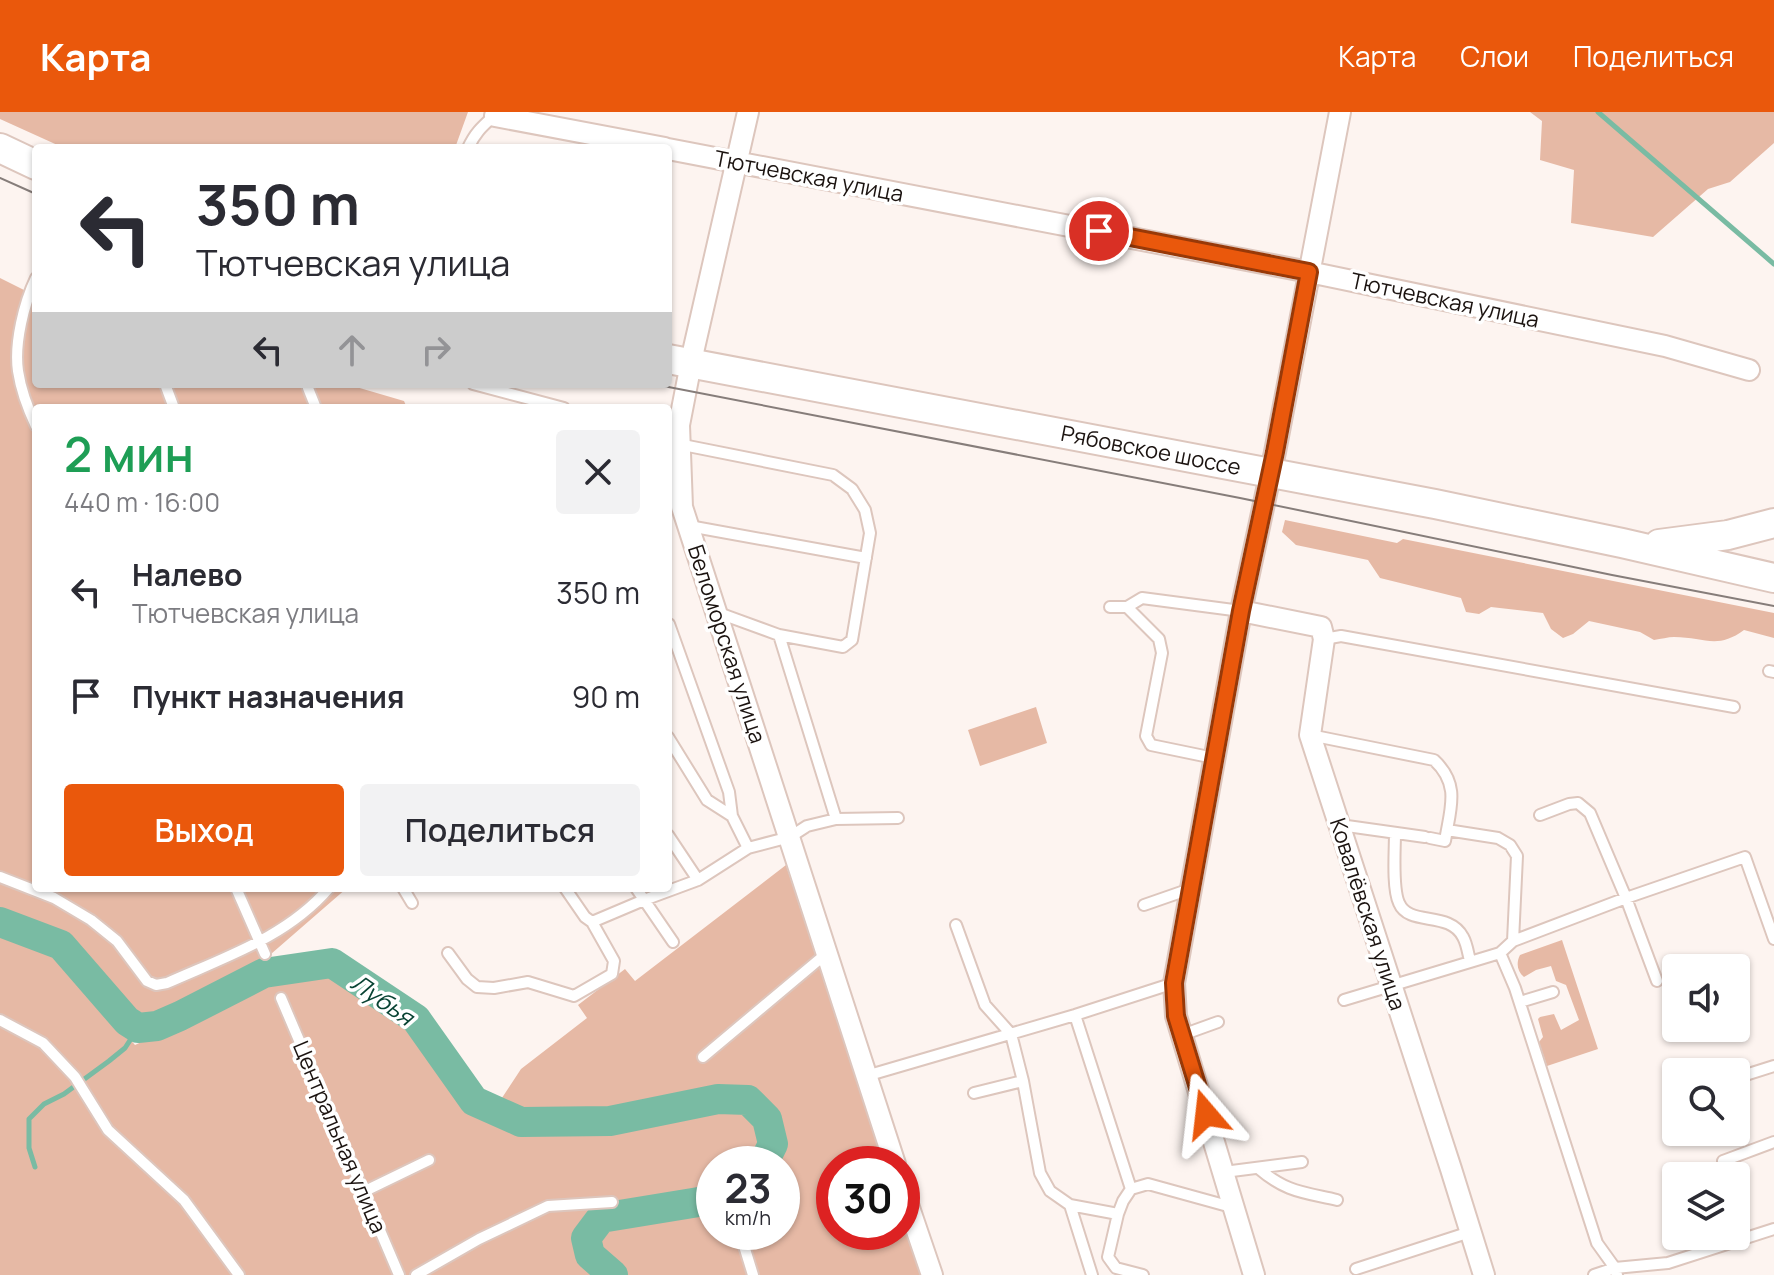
<!DOCTYPE html>
<html lang="ru">
<meta charset="utf-8">
<style>
body{margin:0;font-family:Manrope,sans-serif;background:#f2f2f3;color:#2b2b33;height:100vh;display:flex;flex-direction:column;font-size:30px;white-space:nowrap}
*{box-sizing:border-box;margin:0}
p{font-size:26px;color:#7c7c81}
.icon{flex:none;width:44px;height:44px;fill:none;stroke:currentColor;stroke-width:2;stroke-linecap:round;stroke-linejoin:round}
.map{position:relative;flex:1;overflow:hidden}
.panel{position:absolute;left:32px;top:292px;width:640px;height:488px;display:flex;flex-direction:column;background:#fff;border-radius:8px;box-shadow:0 2px 6px #0004}
.panel>*{flex:none}
.top-card{position:absolute;left:32px;top:32px;width:640px;height:244px;border-radius:8px;box-shadow:0 2px 6px #0004;background:#fff;color:#2b2b33;overflow:hidden}
.buttons{position:absolute;left:1662px;top:842px;display:grid;gap:16px}
.buttons a{display:grid;place-items:center;width:88px;height:88px;border-radius:8px;background:#fff;box-shadow:0 2px 6px #0004;font-size:40px}
.speed{position:absolute;left:696px;top:1034px;display:flex;gap:16px;font-size:40px;font-weight:700;text-align:center}
.speed>*{display:grid;place-content:center;width:104px;height:104px;border-radius:50%;background:#fff;box-shadow:0 2px 6px #0004;line-height:1}
.speed small{font-size:20px;font-weight:400}
.speed .limit{border:12px solid #d22;background:#fff;color:#111}
.pin{position:absolute;display:grid;place-items:center;width:68px;height:68px;color:#fff;margin:-34px;border:4px solid #fff;border-radius:50%;box-shadow:0 2px 8px #0007}
.me{position:absolute;width:88px;margin:-44px;rotate:343deg;stroke-linejoin:round;filter:drop-shadow(0 0 6px #0008)}
.turn{display:flex;align-items:center;gap:28px;height:168px;padding:0 32px;font-size:36px}
.turn .icon{width:104px;height:104px;stroke-width:2.5}
.turn b{display:block;font-size:56px;line-height:68px}
.lanes{display:flex;align-items:center;height:76px;padding:0 32px;background:#0003;justify-content:center;gap:40px;direction:ltr}
.lanes .off{opacity:.35}
.round{display:grid;place-items:center;flex:none;width:84px;height:84px;border-radius:8px;background:#f2f2f3}
.overview{display:flex;align-items:center;justify-content:space-between;height:136px;padding:0 32px}
h1{font-size:48px;font-weight:600;line-height:60px;color:#1e9e55}
.cta{display:flex;gap:16px;margin-top:auto;padding:16px 32px}
.cta a{flex:1;height:92px;border-radius:8px;background:#ea580c;color:#fff;font-size:32px;font-weight:600;line-height:92px;text-align:center}
.cta a+a{background:#f2f2f3;color:#2b2b33}
ul{padding:0;list-style:none}
li{display:flex;align-items:center;gap:24px;height:104px;padding:0 32px}
li div{flex:1}
li b{display:block;font-size:30px}
li em{font-style:normal}
header{display:flex;align-items:center;gap:48px;box-sizing:border-box;height:112px;padding:0 40px;background:#ea580c;color:#fff}
header strong{font-size:38px}
nav{display:flex;gap:44px;margin-inline-start:auto;font-size:28px}
.map>svg:first-child{display:block}
.green{fill:#e6b9a5;fill-rule:evenodd}
.lines{fill:none;stroke-linecap:round;stroke-linejoin:round}
.stream{stroke:#79bba3;stroke-width:5}
.river{stroke:#79bba3;stroke-width:30}
.lane-casing{stroke:#ddc6bd;stroke-width:14}
.street-casing{stroke:#ddc6bd;stroke-width:24}
.secondary-casing{stroke:#ddc6bd;stroke-width:32}
.lane{stroke:#fff;stroke-width:10}
.street{stroke:#fff;stroke-width:20}
.secondary{stroke:#fff;stroke-width:28}
.tram{stroke:#867d7a;stroke-width:2}
.route-casing{stroke:#983908;stroke-width:20}
.route{stroke:#ea580c;stroke-width:14}
.labels{text-anchor:middle;dominant-baseline:central;stroke-width:7;stroke-linejoin:round;paint-order:stroke}
.street-label{font-size:22px;fill:#1b1310;stroke:#fff}
.water-label{font-size:24px;font-style:italic;fill:#084333;stroke:#fff}
</style>
<header>
<strong>Карта</strong>
<nav><a>Карта</a><a>Слои</a><a>Поделиться</a></nav>
</header>
<div class="map">
<svg width="1774" height="1163" viewBox="0 0 1774 1163">
<rect width="100%" height="100%" fill="#fdf4f0"/>
<path class="green" d="M 0,0 L 468,0 L 455,36 L 64,36 L 0,7 Z
M 1530,0 L 1774,0 L 1774,31 L 1730,70 L 1708,77 L 1653,125 L 1571,111 L 1574,58 L 1540,48 L 1542,9 Z
M 0,166 L 36,184 L 36,272 L 346,272 L 404,289 L 407,296 L 36,296 L 36,776 L 347,776 L 271,842 L 177,896 L 139,904 L 69,826 L 0,796 Z
M 1285,408 L 1397,431 L 1403,427 L 1774,501 L 1774,526 L 1744,518 C 1717,538 1704,525 1674,525 C 1668,525 1661,527 1654,528 L 1640,520 L 1589,509 L 1573,522 L 1563,526 L 1551,517 L 1543,501 L 1491,495 L 1479,502 L 1466,500 L 1461,486 L 1380,466 L 1368,448 L 1296,433 L 1282,420 Z
M 1036,595 L 1047,631 L 980,654 L 968,618 Z
M 786,753 L 884,1052 L 834,1052 L 834,1120 L 902,1120 L 902,1107 L 921,1163 L 0,1163 L 0,822 L 51,838 L 135,933 L 262,874 L 331,862 L 411,912 L 464,994 L 490,1004 L 521,957 L 587,906 L 578,893 L 625,857 L 635,869 ZM 714,1052 L 782,1052 L 782,1120 L 714,1120 Z
M 1562,828 L 1598,937 L 1547,954 L 1539,930 L 1543,925 L 1538,907 L 1540,905 L 1554,902 L 1561,918 L 1579,908 L 1566,873 L 1556,869 L 1551,854 L 1536,858 L 1524,865 C 1517,859 1516,851 1520,843 Z"/>
<g class="lines">
<path class="stream" d="M 1598,0 L 1774,152
M 35,1055 L 29,1036 L 29,1007 L 44,992 L 64,982 L 109,949 L 125,936 L 138,916"/>
<path class="river" d="M 0,810 L 61,833 L 127,909 L 138,916 L 157,914 L 180,904 L 264,861 L 332,851 L 416,907 L 474,989 L 521,1010 L 610,1009 L 718,987 L 748,988 L 767,1007 L 773,1032 L 763,1052
M 613,1163 L 590,1143 L 586,1126 L 601,1106 L 711,1088 L 714,1086"/>
<defs>
<path id="lane" d="M 468,36 C 476,19 483,14 496,2
M 36,166 C 24,191 14,231 18,259 C 21,279 28,297 36,314
M 165,272 L 174,296
M 473,272 L 564,296
M 308,276 L 316,296
M 678,332 L 833,363 L 852,377 L 865,398 L 870,421 L 852,528 L 843,535 L 779,523 L 716,500
M 689,414 L 866,446
M 1110,495 L 1127,495 L 1142,486 L 1241,499
M 1127,495 L 1159,527 L 1162,541 L 1146,624 L 1151,633 L 1214,646
M 669,512 L 729,680 L 732,704 L 748,736
M 779,523 L 836,707
M 1324,527 L 1341,524 L 1734,595
M 1769,559 L 1774,560
M 1310,623 L 1434,648 C 1461,673 1450,697 1445,729 L 1430,726
M 668,625 L 707,688 L 732,704
M 1540,703 L 1569,692 L 1578,691 L 1590,701 L 1626,786 L 1657,869
M 1340,713 L 1425,725
M 1447,718 L 1498,726 L 1510,733 L 1517,744 L 1513,829
M 1395,721 C 1395,738 1392,776 1399,791 C 1409,815 1449,798 1463,825 C 1467,832 1468,841 1470,849
M 668,723 L 698,768
M 0,765 L 54,786 L 91,808 L 117,829 L 147,869 L 156,873 L 167,871 C 225,845 287,825 329,776
M 236,776 L 265,842
M 403,776 L 412,791
M 636,776 L 673,830
M 1144,793 L 1190,777
M 592,810 L 644,788 L 698,768 L 748,736 L 790,725 L 807,714 L 836,707 L 898,706
M 956,813 L 985,893 L 1011,922 L 1023,969 L 1040,1061 L 1050,1079 L 1070,1093 L 1118,1102
M 448,841 L 467,867 L 477,875 L 494,876 L 528,870 L 574,884 L 612,862 L 614,849 L 592,810 L 585,805 L 565,776
M 1500,841 L 1513,829 L 1626,786 L 1745,745 L 1774,827
M 281,886 L 399,1163
M 1344,888 L 1500,841 L 1515,876 L 1597,1131 L 1615,1156 L 1617,1163
M 1520,890 L 1553,880
M 1075,903 L 1131,1077
M 0,908 L 43,931 L 75,965 L 108,1018 L 184,1088 L 239,1163
M 1182,923 L 1218,910
M 703,945 L 827,841
M 866,964 L 1075,903 L 1174,871
M 1736,966 L 1774,954
M 974,981 L 1023,969
M 1258,1056 C 1286,1080 1302,1080 1337,1088
M 1224,1060 L 1302,1050
M 1729,1064 L 1723,1049 L 1774,1030
M 363,1080 L 429,1048
M 1736,1085 L 1741,1099
M 1070,1093 L 1092,1163
M 741,1124 L 753,1163
M 1356,1157 L 1470,1120
M 416,1163 L 479,1127 L 548,1094 L 612,1090
M 1143,1163 L 1116,1156 L 1108,1145 L 1118,1102 L 1123,1089 L 1131,1077 L 1148,1072 L 1235,1096
M 1594,1163 L 1615,1156 L 1668,1151 L 1774,1117"/>
<path id="street" d="M 748,0 L 694,236 L 679,313 L 682,395 L 895,1052
M 1340,0 L 1275,340 L 1241,499 L 1321,515 L 1324,527 L 1310,623 L 1451,1057 L 1484,1163
M 495,4 L 665,36
M 668,37 L 1309,160 L 1665,234 L 1749,258
M 1241,499 L 1174,871 L 1176,904 L 1254,1163
M 902,1075 L 932,1163"/>
<path id="secondary" d="M 0,36 L 36,53
M 668,247 L 1435,392 L 1622,431 L 1774,466
M 1659,432 L 1728,423 L 1774,411"/>
</defs>
<use href="#lane" class="lane-casing"/>
<use href="#street" class="street-casing"/>
<use href="#secondary" class="secondary-casing"/>
<use href="#lane" class="lane"/>
<use href="#street" class="street"/>
<use href="#secondary" class="secondary"/>
<path class="tram" d="M 0,66 L 36,82
M 653,272 L 1240,386 L 1612,463 L 1774,494"/>
</g>
<g class="lines">
<defs>
<path id="route" d="M 1099,119 L 1309,160 L 1275,340 L 1241,499 L 1174,871 L 1176,904 L 1206,1002"/>
</defs>
<use href="#route" class="route-casing"/>
<use href="#route" class="route"/>
</g>
<g class="labels">
<g class="street-label">
<text transform="translate(809 64) rotate(11)">Тютчевская улица</text>
<text transform="translate(1445 188) rotate(12)">Тютчевская улица</text>
<text transform="translate(1151 338) rotate(11)">Рябовское шоссе</text>
<text transform="translate(727 532) rotate(72)">Беломорская улица</text>
<text transform="translate(1368 802) rotate(72)">Ковалёвская улица</text>
<text transform="translate(340 1025) rotate(67)">Центральная улица</text>
</g>
<g class="water-label">
<text transform="translate(383 887) rotate(35)">Лубья</text>
</g>
</g>
</svg>
<div class="buttons">
<a><svg class="icon" aria-label="sound" viewBox="0 0 24 24"><path d="M4 9h4l5-4v14l-5-4H4zM17 9q2 3 0 6"/></svg></a>
<a><svg class="icon" aria-label="search" viewBox="0 0 24 24"><circle cx="10" cy="10" r="6"/><path d="M15 15l6 6"/></svg></a>
<a><svg class="icon" aria-label="layers" viewBox="0 0 24 24"><path d="M12 4l9 5-9 5-9-5zM3 14l9 5 9-5"/></svg></a>
</div>
<div class="speed"><div>23<small>km/h</small></div><div class="limit">30</div></div>
<div class="pin" style="left:1099px;top:119px;background:#d93025"><svg class="icon" aria-label="arrive" viewBox="0 0 24 24"><path d="M6 21V4h12l-3 4 3 4H6"/></svg></div>
<svg class="me" style="left:1206px;top:1002px" viewBox="-20 -20 40 40"><path d="M0-17L14 15 0 8-14 15z" fill="#ea580c" stroke="#fff" stroke-width="4"/></svg>
<div class="top-card">
<div class="turn"><svg class="icon" aria-label="left" viewBox="0 0 24 24"><path d="M17 20v-9H6M10 6l-5 5 5 5"/></svg><div><b>350 m</b>Тютчевская улица</div></div>
<div class="lanes"><svg class="icon" aria-label="left" viewBox="0 0 24 24"><path d="M17 20v-9H6M10 6l-5 5 5 5"/></svg><svg class="icon off" aria-label="ahead" viewBox="0 0 24 24"><path d="M12 20V5M6 11l6-6 6 6"/></svg><svg class="icon off" aria-label="right" viewBox="0 0 24 24"><path d="M7 20v-9h11M14 6l5 5-5 5"/></svg></div>
</div>
<section class="panel">
<div class="overview"><div><h1>2 мин</h1><p>440 m · 16:00</p></div><a class="round"><svg class="icon" aria-label="close" viewBox="0 0 24 24"><path d="M6 6l12 12M18 6L6 18"/></svg></a></div>
<ul>
<li><svg class="icon" aria-label="left" viewBox="0 0 24 24"><path d="M17 20v-9H6M10 6l-5 5 5 5"/></svg><div><b>Налево</b><p>Тютчевская улица</p></div><em>350 m</em></li>
<li><svg class="icon" aria-label="arrive" viewBox="0 0 24 24"><path d="M6 21V4h12l-3 4 3 4H6"/></svg><div><b>Пункт назначения</b></div><em>90 m</em></li>
</ul>
<div class="cta"><a>Выход</a><a>Поделиться</a></div>
</section>
</div>
